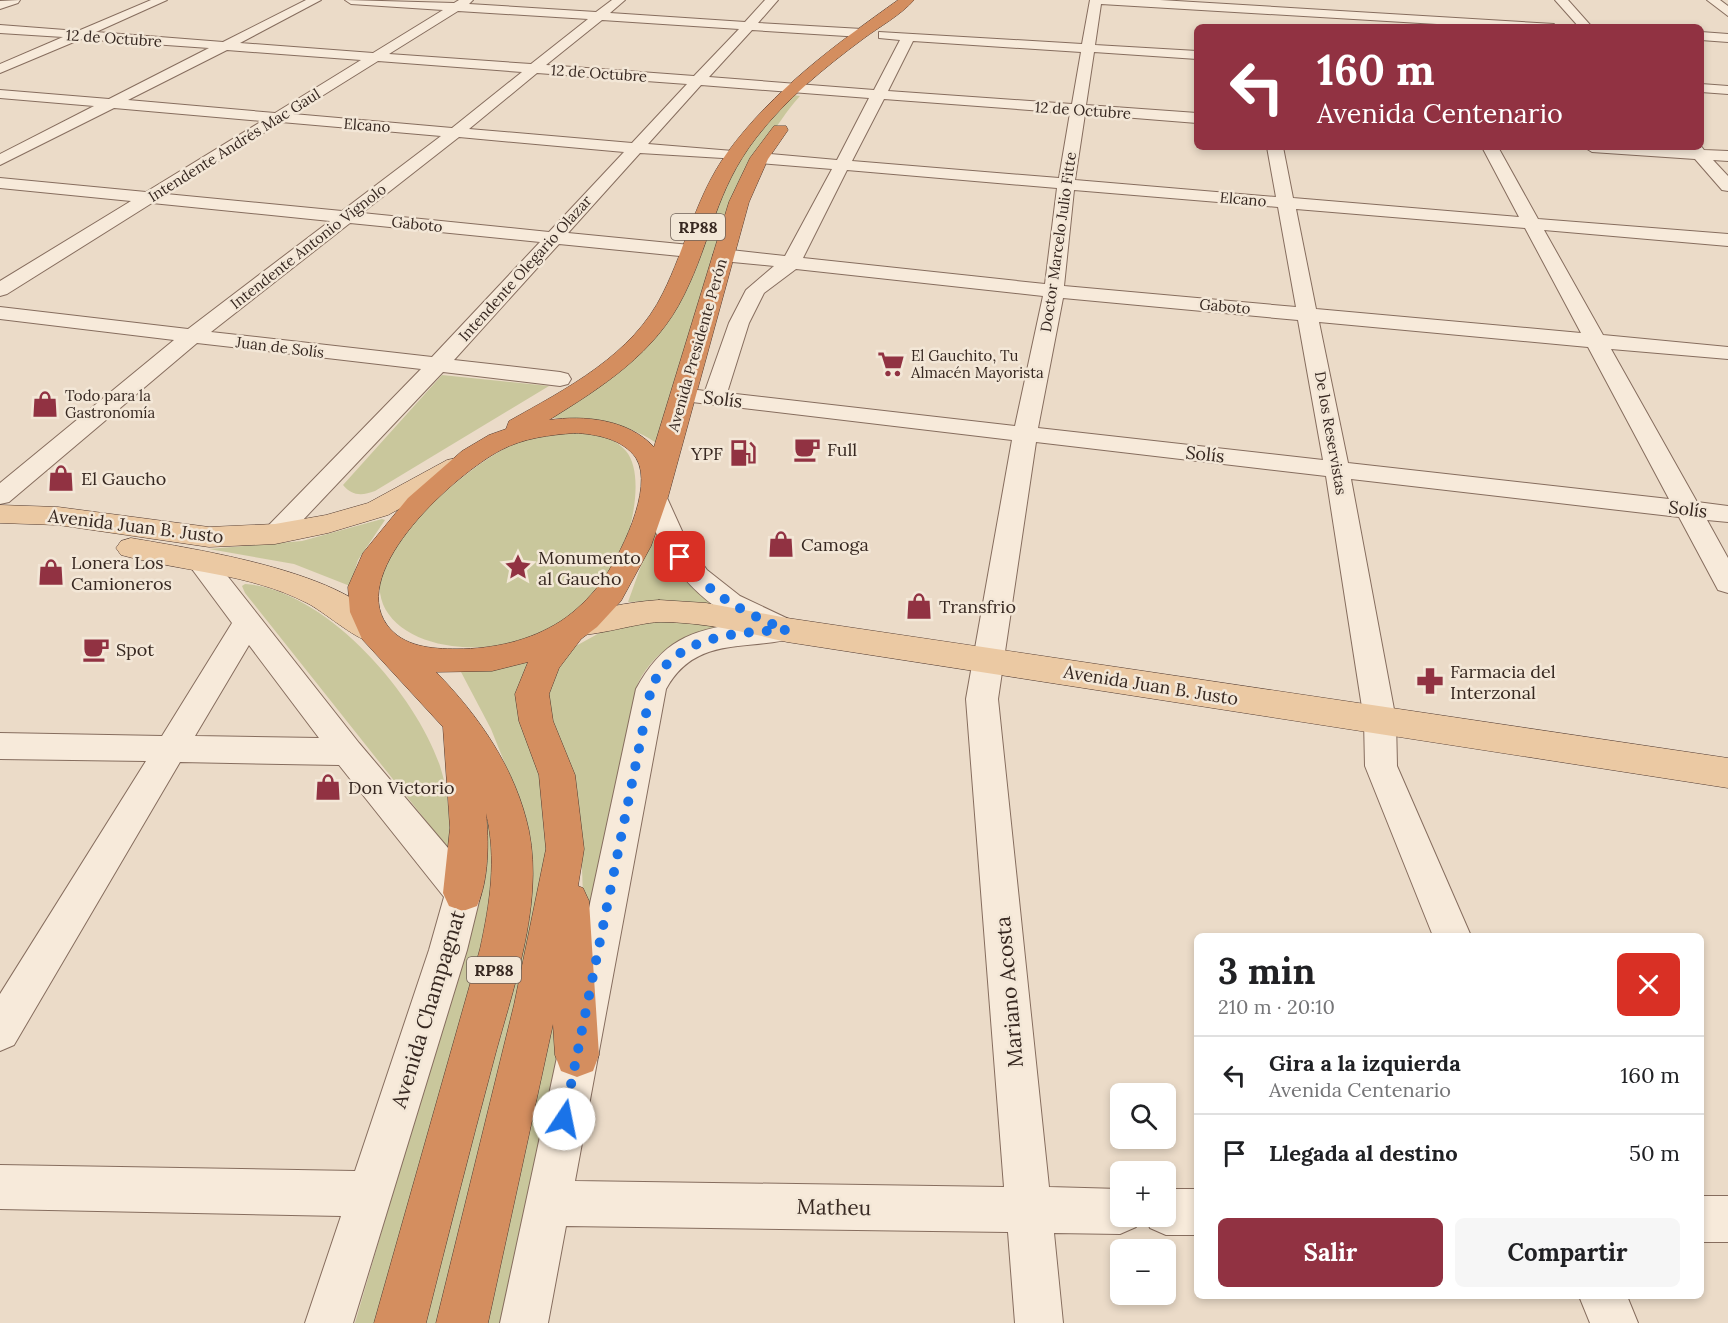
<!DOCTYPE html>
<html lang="es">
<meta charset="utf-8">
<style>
body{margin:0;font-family:Lora,serif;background:#f6f6f6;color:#202124;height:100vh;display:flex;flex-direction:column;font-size:22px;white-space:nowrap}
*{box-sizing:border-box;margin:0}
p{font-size:20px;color:#757577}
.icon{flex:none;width:33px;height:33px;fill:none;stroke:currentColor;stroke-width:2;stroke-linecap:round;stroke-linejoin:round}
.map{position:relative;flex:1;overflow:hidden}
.panel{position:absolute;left:1194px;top:933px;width:510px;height:366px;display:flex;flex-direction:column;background:#fff;border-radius:9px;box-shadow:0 3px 9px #0003}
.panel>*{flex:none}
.top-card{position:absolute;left:1194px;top:24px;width:510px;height:126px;border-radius:9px;box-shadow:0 3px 9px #0003;background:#913242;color:#fff;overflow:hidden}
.tools{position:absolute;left:1110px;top:1083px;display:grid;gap:12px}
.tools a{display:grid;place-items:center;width:66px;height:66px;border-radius:9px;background:#fff;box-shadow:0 3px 9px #0003;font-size:30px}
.pin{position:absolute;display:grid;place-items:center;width:51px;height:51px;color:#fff;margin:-26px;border-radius:12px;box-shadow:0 3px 9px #0006}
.me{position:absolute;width:66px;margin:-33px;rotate:11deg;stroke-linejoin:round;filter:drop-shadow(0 0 4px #0008)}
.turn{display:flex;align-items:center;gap:21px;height:126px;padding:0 24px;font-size:27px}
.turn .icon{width:78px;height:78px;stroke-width:2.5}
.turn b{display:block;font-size:42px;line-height:51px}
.round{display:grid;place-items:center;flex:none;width:63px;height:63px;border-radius:9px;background:#f6f6f6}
.head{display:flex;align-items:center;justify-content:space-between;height:102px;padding:0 24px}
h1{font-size:36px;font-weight:700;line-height:45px}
.cta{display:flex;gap:12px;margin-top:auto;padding:12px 24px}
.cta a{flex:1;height:69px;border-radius:9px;background:#913242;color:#fff;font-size:24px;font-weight:700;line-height:69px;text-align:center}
.cta a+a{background:#f6f6f6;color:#202124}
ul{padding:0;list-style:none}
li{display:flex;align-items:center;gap:18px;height:78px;padding:0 24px;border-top:2px solid #e0e0e0}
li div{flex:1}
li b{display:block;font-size:22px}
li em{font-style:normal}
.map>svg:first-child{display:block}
.green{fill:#c9c79c}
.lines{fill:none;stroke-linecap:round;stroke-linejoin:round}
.minor-casing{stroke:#866d5e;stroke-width:2}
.major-casing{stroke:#543c32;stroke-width:1}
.highway-casing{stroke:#543c32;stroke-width:1}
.minor{fill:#f7eada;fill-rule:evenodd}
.major{fill:#ebc9a3;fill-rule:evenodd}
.highway{fill:#d48e5f;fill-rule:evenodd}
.route{stroke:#1a73e8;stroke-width:10;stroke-dasharray:0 18}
.labels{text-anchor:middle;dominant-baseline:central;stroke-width:5;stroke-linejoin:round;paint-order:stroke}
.far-street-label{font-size:15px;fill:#372821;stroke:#f3e7d7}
.far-poi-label{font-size:15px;fill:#372821;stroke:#f3e7d7;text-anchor:start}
.shield{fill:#f3e7d7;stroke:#6f6158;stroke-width:1.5}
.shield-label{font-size:16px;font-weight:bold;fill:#372821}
.street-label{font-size:18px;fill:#372821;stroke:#f3e7d7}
.poi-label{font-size:18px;fill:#372821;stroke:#f3e7d7;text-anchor:start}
.near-street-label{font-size:21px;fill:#372821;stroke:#f3e7d7}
</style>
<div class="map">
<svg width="1728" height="1323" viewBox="0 0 1728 1323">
<rect width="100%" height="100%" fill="#ebdbc8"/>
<path class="green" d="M 793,95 L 800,96 C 786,111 777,127 765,143 L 661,446 C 628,422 591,417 551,418 L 626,361 L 739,155 Z
M 442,375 L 549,386 L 375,491 C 362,496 352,496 343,485 Z
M 581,431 C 597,435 614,437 626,451 C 649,479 626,558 605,584 C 596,595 584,607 573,616 C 542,642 491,651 452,646 C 403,640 360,607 389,554 C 407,521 475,462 510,446 C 531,435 557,435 581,431 Z
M 382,519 L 385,520 L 358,560 L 350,586 L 294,564 L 209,549 L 302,541 Z
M 655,527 C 668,562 687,586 718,608 L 653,601 L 628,602 Z
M 245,584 C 325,589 416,694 440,766 C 449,794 450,822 450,851 L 245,593 L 242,586 Z
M 639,620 L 731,626 C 690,634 658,644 638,683 L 589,910 C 580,894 584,879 581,861 C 572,803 551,747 545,688 L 574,647 L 603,631 Z
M 537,657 L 541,771 L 550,846 L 443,1323 L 421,1323 L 522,806 L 491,729 L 461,672 Z
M 484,819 L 491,820 L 494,902 L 380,1323 L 355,1323 L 440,1031 Z
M 557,995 L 556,1074 L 504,1323 L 482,1323 Z"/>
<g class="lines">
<defs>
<path id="minor" d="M 20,0 L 18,3 L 0,9 L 0,1 Z
M 151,0 L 167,0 L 96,32 L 223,42 L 306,0 L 321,0 L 240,43 L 373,53 L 443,10 L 351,4 L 345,0 L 454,3 L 459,0 L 473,0 L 469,4 L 596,12 L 612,0 L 625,0 L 610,13 L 745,22 L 765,0 L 778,0 L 758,23 L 862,29 L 868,33 L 862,37 L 752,30 L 709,77 L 874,90 L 900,40 L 879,38 L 879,32 L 1082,44 L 1090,0 L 1160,0 L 1554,24 L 1556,27 L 1487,27 L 1101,4 L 1095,45 L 1197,51 L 1197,59 L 1094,52 L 1086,105 L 1197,113 L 1197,123 L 1085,114 L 1075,180 L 1276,197 L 1267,147 L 1283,147 L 1293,198 L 1519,217 L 1482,147 L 1498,147 L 1538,219 L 1728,234 L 1728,246 L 1544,230 L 1603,335 L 1728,347 L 1728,359 L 1611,349 L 1697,502 L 1728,506 L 1728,522 L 1707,520 L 1728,558 L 1728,593 L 1718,590 L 1679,517 L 1351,479 L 1396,720 L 1397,766 L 1471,936 L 1433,936 L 1365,766 L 1364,720 L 1326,476 L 1036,442 L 998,699 L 1049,1187 L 1120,1189 L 1120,1216 L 1140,1216 L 1136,1227 L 1120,1234 L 1054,1233 L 1063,1323 L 1015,1323 L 1008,1232 L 566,1226 L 548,1323 L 500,1323 L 636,689 C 662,641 690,630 742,623 C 685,593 662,555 641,495 L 645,489 L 654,487 L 663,489 L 687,542 L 707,570 L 740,596 L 797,623 L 802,630 L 797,637 C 749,652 696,634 666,689 L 575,1181 L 1004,1187 L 966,699 L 1012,440 L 675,400 L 672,395 L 675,390 L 683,388 L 705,391 L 729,323 L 746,290 L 774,266 L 722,261 L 713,255 L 722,249 L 785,256 L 832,169 L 759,163 L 751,158 L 759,153 L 837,160 L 869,98 L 701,85 L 648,144 L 733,151 L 741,156 L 739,159 L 640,153 L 568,233 L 690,245 L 699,251 L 697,255 L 690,257 L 559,244 L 454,360 L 560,372 L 568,374 L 571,379 L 568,384 L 560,386 L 443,372 L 284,540 L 275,543 L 266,540 L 262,534 L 266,528 L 421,369 L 197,343 L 9,502 L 0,504 L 0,483 L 174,340 L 0,319 L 0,307 L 188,329 L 330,221 L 152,203 L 7,294 L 0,296 L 0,281 L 131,201 L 0,188 L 0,178 L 146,192 L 262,121 L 114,108 L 0,165 L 0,154 L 94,106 L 0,98 L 0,90 L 109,99 L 209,48 L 81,39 L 0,73 L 0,64 L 63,37 L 0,33 L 0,25 L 78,31 ZM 458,11 L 588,19 L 531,64 L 389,54 ZM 602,20 L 739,29 L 694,76 L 546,65 ZM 913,41 L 1081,52 L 1072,104 L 888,91 ZM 227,50 L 361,60 L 275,113 L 128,100 ZM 378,61 L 522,72 L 452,128 L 293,114 ZM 537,73 L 687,84 L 632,143 L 469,129 ZM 884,99 L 1070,113 L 1059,178 L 852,161 ZM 281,122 L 441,136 L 342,211 L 166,194 ZM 459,137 L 624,152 L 549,232 L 362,213 ZM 847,170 L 1057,188 L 1045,284 L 803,258 ZM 1074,190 L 1278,207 L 1296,307 L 1064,286 ZM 1296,209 L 1525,228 L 1581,333 L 1316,309 ZM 350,223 L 540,242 L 432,357 L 211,332 ZM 796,269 L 1043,296 L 1015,426 L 727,393 L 749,323 L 764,293 ZM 1063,298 L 1298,320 L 1323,460 L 1038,428 ZM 1319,322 L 1588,347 L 1669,499 L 1348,463 Z
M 1555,0 L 1568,0 L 1592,27 L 1579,27 Z
M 1707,0 L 1720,0 L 1728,6 L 1728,16 Z
M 1701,32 L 1728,34 L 1728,42 L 1701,40 Z
M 1701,84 L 1728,86 L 1728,94 L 1701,92 Z
M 1701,146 L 1704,150 L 1728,151 L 1728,161 L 1713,160 L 1728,176 L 1728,191 L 1722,190 L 1695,159 L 1592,152 L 1584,147 Z
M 200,552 L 210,554 L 359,743 L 476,881 L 481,893 L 467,950 L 353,1323 L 305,1323 L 341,1216 L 0,1209 L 0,1165 L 355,1171 L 429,950 L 444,897 L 339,765 L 180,762 L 14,1045 L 0,1051 L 0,994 L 146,761 L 0,759 L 0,733 L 162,736 L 232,623 L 186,561 L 190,554 ZM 249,645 L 319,738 L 195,736 Z
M 1166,1189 L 1197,1189 L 1197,1235 L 1166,1235 L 1150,1228 L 1145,1216 L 1166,1216 Z
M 1701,1196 L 1728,1196 L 1728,1242 L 1701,1242 Z
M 1579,1296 L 1627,1296 L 1638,1323 L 1590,1323 Z"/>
<path id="major" d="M 457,458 L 467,460 L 471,466 L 467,472 L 388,515 L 328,533 L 275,544 L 209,547 L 58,525 L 0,523 L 0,505 L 58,507 L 209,527 L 275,524 L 326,515 L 368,503 L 447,460 Z
M 131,538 C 193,549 354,572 387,630 L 382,638 C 378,639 373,642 369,641 C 355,639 323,611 307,603 C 249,573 183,572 121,555 L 116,548 L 121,541 Z
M 659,600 L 706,603 L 787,618 L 1728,758 L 1728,788 L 787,642 C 745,632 703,622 660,622 C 634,623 585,640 566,634 L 561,626 L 566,618 C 596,609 627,602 659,600 Z"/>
<path id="highway" d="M 898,0 L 914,0 C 901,15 879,27 863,39 C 824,68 786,99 756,138 C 715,191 712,239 684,295 C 656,353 602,387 549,420 C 584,415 628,419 654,447 L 729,202 L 750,158 L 774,126 L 786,126 L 788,130 L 768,159 L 749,202 L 668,497 L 651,546 L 621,601 L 597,627 L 581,639 L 559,668 L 549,694 L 553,721 L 575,775 L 584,849 L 578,886 L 583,888 L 589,901 L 599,1055 L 593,1071 L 577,1077 L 561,1071 L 555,1055 L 553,1024 L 488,1323 L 436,1323 L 514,1005 L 546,849 L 539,775 L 519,721 L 515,694 L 528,662 L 492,671 L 436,672 C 479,716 516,769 529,831 C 544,907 512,990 493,1063 C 470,1149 448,1236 426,1323 L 374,1323 L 480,949 C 490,903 497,859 486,813 C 489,841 489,880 477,906 L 463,911 L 449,906 L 443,893 L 450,828 L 443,727 L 362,639 L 350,612 L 348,587 L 363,553 L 408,498 L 462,451 L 489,435 L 506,429 L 509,421 C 566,389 633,355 663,293 C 686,247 696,196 727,153 C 773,90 835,45 898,0 ZM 575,433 C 596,434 623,439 636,458 C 655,488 619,558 600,584 C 589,598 576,611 561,621 C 530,641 493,649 457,649 C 432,649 403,647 387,625 C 347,570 457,473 501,450 C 524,438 549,435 575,433 Z"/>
</defs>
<use href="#minor" class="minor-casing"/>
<use href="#major" class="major-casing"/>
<use href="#highway" class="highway-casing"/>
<use href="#minor" class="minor"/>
<use href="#major" class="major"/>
<use href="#highway" class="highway"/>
</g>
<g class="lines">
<path class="route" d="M 564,1119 L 651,689 C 672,636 736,632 787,630 C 744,613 708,594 680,557"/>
</g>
<defs>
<symbol id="supermarket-bare" viewBox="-9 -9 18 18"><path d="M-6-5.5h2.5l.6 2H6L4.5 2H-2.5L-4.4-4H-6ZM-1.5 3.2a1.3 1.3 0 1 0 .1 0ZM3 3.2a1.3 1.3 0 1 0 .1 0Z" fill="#913242" stroke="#f3e7d7" stroke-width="2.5" paint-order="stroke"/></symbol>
<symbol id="shop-bare" viewBox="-9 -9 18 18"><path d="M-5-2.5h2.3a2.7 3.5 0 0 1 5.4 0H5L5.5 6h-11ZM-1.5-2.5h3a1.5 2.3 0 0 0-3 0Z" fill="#913242" stroke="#f3e7d7" stroke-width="2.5" paint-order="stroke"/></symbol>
<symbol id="cafe-bare" viewBox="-9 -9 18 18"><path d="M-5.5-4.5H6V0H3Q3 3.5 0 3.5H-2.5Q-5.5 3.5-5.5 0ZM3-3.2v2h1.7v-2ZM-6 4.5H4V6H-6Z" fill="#913242" stroke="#f3e7d7" stroke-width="2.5" paint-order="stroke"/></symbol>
<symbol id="fuel-bare" viewBox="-9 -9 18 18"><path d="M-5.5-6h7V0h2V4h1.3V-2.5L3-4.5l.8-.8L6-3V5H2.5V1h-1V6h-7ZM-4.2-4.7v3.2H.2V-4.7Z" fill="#913242" stroke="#f3e7d7" stroke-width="2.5" paint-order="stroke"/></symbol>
<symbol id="sight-bare" viewBox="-9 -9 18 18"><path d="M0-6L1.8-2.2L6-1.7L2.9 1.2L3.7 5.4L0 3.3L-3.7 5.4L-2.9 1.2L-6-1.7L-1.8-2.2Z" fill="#913242" stroke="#f3e7d7" stroke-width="2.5" paint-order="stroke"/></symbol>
<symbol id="pharmacy-bare" viewBox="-9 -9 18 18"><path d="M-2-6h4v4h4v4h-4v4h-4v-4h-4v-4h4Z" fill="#913242" stroke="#f3e7d7" stroke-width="2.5" paint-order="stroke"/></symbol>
</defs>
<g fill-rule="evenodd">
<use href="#supermarket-bare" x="872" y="345" width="38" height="38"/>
<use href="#shop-bare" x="26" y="385" width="38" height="38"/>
<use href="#cafe-bare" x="788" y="430" width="38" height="38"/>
<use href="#fuel-bare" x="724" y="434" width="38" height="38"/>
<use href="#shop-bare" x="42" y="459" width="38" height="38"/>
<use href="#shop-bare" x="762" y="525" width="38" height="38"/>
<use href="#sight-bare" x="499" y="548" width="38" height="38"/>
<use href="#shop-bare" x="32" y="553" width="38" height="38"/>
<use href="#shop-bare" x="900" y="587" width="38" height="38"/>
<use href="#cafe-bare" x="77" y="630" width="38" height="38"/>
<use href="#pharmacy-bare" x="1411" y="662" width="38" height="38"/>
<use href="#shop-bare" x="309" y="768" width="38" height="38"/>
</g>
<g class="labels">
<g class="far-street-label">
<text transform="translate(114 38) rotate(4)">12 de Octubre</text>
<text transform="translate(599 73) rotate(4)">12 de Octubre</text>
<text transform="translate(1083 110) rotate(4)">12 de Octubre</text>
<text transform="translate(367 125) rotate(4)">Elcano</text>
<text transform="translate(234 145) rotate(-32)">Intendente Andrés Mac Gaul</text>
<text transform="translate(1243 199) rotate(5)">Elcano</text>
<text transform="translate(417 224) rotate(6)">Gaboto</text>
<text transform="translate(1058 242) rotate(-82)">Doctor Marcelo Julio Fitte</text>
<text transform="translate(308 246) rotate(-38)">Intendente Antonio Vignolo</text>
<text transform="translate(525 268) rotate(-48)">Intendente Olegario Olazar</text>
<text transform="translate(1225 306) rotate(5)">Gaboto</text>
<text transform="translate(697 345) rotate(-74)">Avenida Presidente Perón</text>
<text transform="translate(280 347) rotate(7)">Juan de Solís</text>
<text transform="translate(1331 433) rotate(80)">De los Reservistas</text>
</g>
<g class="far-poi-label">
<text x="911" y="355">El Gauchito, Tu<tspan x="911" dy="17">Almacén Mayorista</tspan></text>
<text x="65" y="395">Todo para la<tspan x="65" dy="17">Gastronomía</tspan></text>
</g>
<g class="shield">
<rect x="671" y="214" width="54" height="26" rx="4.5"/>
<rect x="467" y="957" width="54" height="26" rx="4.5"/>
</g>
<g class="shield-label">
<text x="698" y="227">RP88</text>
<text x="494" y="970">RP88</text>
</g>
<g class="street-label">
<text transform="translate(723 399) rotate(7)">Solís</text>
<text transform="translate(1205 454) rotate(6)">Solís</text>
<text transform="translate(1688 509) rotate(7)">Solís</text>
<text transform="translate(136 526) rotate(7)">Avenida Juan B. Justo</text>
<text transform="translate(1151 685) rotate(9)">Avenida Juan B. Justo</text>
</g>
<g class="poi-label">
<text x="827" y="449">Full</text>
<text x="723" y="453" text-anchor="end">YPF</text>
<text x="81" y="478">El Gaucho</text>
<text x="801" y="544">Camoga</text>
<text x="538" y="557">Monumento<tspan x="538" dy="21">al Gaucho</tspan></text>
<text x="71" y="562">Lonera Los<tspan x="71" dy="21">Camioneros</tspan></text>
<text x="939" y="606">Transfrio</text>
<text x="116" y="649">Spot</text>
<text x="1450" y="671">Farmacia del<tspan x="1450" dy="21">Interzonal</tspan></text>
<text x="348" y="787">Don Victorio</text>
</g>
<g class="near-street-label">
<text transform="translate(1009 992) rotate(-95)">Mariano Acosta</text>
<text transform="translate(428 1009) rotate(-73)">Avenida Champagnat</text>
<text transform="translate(834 1207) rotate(1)">Matheu</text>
</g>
</g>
</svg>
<div class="tools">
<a><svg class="icon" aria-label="search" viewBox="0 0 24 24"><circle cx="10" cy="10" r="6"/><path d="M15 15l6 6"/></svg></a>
<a>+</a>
<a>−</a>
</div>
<div class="pin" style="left:680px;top:557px;background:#d93025"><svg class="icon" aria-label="arrive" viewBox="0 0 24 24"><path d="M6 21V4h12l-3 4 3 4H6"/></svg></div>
<svg class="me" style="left:564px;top:1119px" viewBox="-20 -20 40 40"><circle r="19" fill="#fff"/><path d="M0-13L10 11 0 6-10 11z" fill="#1a73e8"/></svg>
<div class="top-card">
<div class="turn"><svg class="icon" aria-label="left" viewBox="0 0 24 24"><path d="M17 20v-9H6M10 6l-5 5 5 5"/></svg><div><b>160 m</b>Avenida Centenario</div></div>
</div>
<section class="panel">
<div class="head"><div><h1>3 min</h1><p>210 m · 20:10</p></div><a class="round" style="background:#d93025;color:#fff"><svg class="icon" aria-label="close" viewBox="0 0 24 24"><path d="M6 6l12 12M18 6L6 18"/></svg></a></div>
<ul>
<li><svg class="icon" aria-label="left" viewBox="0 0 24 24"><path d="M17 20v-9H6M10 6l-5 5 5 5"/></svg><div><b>Gira a la izquierda</b><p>Avenida Centenario</p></div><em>160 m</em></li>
<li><svg class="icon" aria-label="arrive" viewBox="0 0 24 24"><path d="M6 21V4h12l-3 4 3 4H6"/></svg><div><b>Llegada al destino</b></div><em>50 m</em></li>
</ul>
<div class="cta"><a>Salir</a><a>Compartir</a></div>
</section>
</div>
